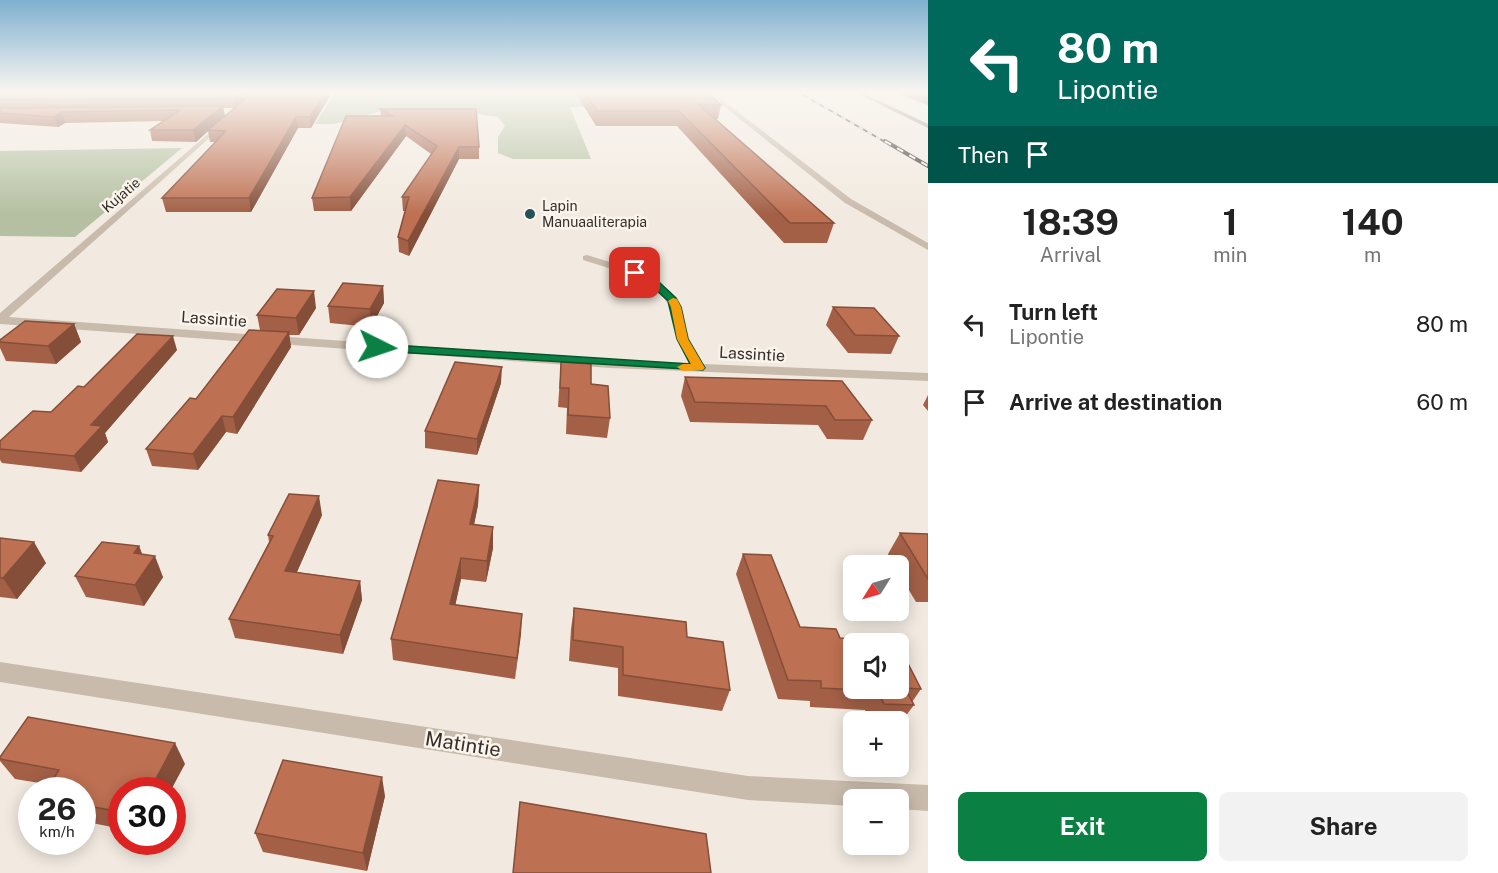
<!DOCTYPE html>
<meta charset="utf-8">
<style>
body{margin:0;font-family:"Public Sans",sans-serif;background:#f2f2f2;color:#222;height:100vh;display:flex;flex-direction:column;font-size:22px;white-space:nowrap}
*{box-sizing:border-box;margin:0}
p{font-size:20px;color:#767676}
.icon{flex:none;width:33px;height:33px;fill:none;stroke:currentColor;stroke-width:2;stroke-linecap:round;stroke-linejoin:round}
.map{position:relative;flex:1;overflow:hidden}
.sheet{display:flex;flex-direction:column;background:#fff;width:570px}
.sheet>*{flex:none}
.guide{background:#00695c;color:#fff;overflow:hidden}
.needle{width:39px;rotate:233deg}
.controls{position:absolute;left:843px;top:555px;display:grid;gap:12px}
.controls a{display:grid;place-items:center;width:66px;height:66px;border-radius:9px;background:#fff;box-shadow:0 3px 15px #0003;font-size:30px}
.speed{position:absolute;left:18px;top:777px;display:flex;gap:12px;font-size:30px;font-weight:700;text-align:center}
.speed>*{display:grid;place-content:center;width:78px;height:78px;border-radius:50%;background:#fff;box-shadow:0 3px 15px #0003;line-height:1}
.speed small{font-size:15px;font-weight:400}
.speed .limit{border:9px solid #d22;background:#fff;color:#111}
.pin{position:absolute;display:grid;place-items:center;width:51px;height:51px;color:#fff;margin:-26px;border-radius:12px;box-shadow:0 3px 9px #0006}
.me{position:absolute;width:66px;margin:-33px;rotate:94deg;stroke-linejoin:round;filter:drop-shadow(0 0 4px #0008)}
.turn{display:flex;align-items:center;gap:21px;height:126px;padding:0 30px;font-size:27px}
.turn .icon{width:78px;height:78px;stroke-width:2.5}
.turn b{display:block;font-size:42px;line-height:51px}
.then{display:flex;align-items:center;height:57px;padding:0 30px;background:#0003;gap:12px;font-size:22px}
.eta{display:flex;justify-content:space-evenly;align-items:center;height:102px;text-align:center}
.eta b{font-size:36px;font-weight:700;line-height:42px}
.cta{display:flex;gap:12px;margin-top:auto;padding:12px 30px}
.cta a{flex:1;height:69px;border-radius:9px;background:#0b8043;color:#fff;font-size:24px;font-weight:700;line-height:69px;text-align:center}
.cta a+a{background:#f2f2f2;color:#222}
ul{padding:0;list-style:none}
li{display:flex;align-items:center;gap:18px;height:78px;padding:0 30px}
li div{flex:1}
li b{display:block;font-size:22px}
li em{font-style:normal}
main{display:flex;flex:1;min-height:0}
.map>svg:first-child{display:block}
.green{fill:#b4c0a1}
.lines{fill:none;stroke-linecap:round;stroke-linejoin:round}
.minor{fill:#c9bbac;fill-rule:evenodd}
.tertiary{fill:#c9bbac;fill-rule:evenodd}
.secondary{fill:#9d8a7e;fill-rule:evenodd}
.rail-far1-casing{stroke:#382f2b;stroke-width:2}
.rail-casing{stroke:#382f2b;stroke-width:4}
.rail-far1{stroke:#f9f4ec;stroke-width:1.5;stroke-dasharray:5;stroke-linecap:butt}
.rail{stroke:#f9f4ec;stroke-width:2;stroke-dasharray:7;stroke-linecap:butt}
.wall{fill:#a36047;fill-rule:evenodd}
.shaded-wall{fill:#854e39}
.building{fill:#be7052;stroke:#854e39;stroke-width:1.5}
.route{fill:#0b8043;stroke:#07532c;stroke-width:1.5}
.slow{fill:#f59e0b}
.poi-dot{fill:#235257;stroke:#f9f4ec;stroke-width:2}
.labels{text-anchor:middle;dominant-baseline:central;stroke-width:5;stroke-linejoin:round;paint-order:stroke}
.far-street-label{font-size:14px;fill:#382f2b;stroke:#f9f4ec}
.far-poi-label{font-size:14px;fill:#382f2b;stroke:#f9f4ec;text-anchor:start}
.street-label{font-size:16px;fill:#382f2b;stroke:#f9f4ec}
.near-street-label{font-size:20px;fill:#382f2b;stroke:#f9f4ec}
</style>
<main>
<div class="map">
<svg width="928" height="873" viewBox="0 0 928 873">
<rect width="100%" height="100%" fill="#f2eae0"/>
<path class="green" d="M 336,92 L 577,92 L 595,106 L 570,107 L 591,159 L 513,159 L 498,153 L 498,137 L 505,126 L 498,117 L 471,113 L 385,110 L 334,124 L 315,124 Z
M 182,148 L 75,237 L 0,236 L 0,151 Z"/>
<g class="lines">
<path class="minor" d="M 223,121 L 225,124 L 9,317 L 610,360 L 690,363 L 677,339 L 670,307 L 662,295 L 631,275 L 583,260 L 583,256 L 587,255 L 639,271 L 670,291 L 682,307 L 689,339 L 703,364 L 928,373 L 928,381 L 610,368 L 0,324 L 0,313 Z
M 0,662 L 748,776 L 928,785 L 928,811 L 898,809 L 898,800 L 854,800 L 854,806 L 748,800 L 0,682 Z"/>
<path class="tertiary" d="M 706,92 L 712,92 L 851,199 L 928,243 L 928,250 L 845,203 Z"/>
<path class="secondary" d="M 854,92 L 861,92 L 928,124 L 928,128 Z"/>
<defs>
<path id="rail-far1" d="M 798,92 L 887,143"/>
<path id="rail" d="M 885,141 L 928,166"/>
</defs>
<use href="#rail-far1" class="rail-far1-casing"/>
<use href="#rail" class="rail-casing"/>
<use href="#rail-far1" class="rail-far1"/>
<use href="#rail" class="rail"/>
</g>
<path class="wall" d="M 0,92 L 332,92 L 311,128 L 298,128 L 251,212 L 166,212 L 162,198 L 216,142 L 210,142 L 208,131 L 196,142 L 152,141 L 150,130 L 163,121 L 65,123 L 58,127 L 0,123 ZM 223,108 L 235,108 L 225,116 Z
M 575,92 L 707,92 L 721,105 L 718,119 L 715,119 L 834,223 L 827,243 L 784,243 L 677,126 L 596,126 Z
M 893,92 L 928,92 L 928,105 Z
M 380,109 L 479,147 L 479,159 L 459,159 L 409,256 L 399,252 L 398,237 L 405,211 L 403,211 L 402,197 L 431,154 L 406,136 L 351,211 L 314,211 L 312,198 L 381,116 Z
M 383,286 L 384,303 L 371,327 L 330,323 L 328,306 Z
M 833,307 L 899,336 L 891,354 L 848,353 L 826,325 Z
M 316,308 L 299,335 L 289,335 L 291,347 L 237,434 L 226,432 L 198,470 L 152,466 L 146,449 L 196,399 L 260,330 L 257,315 Z
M 74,324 L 81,342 L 56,364 L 6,361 L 0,348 L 0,340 Z
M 177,350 L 105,433 L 108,442 L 81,472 L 2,463 L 0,460 L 0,441 L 51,412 L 84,387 Z
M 561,362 L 591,384 L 610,418 L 607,438 L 566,434 L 567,408 L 558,407 Z
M 685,377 L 842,381 L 872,420 L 863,440 L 827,439 L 818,425 L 690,422 L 681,396 Z
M 501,383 L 477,455 L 425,448 L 425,431 Z
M 928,395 L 928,411 L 923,405 Z
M 479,485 L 478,505 L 474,524 L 493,527 L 493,548 L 486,582 L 461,579 L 455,605 L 522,614 L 515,679 L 393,660 L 391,639 Z
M 322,515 L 297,572 L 360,581 L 362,600 L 343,654 L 235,638 L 229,619 L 269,542 L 268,535 Z
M 900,533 L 928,534 L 928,602 L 916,602 L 898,572 L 898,566 L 895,566 L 888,554 Z
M 0,538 L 46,563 L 17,599 L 0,597 Z
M 139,546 L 142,554 L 163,577 L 144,606 L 86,597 L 75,576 Z
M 743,554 L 800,627 L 840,638 L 898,644 L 921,689 L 912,702 L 914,705 L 899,725 L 898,724 L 898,722 L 870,722 L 865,710 L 810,707 L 810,701 L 778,699 L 736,574 Z
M 574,608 L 687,637 L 730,690 L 722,711 L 618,696 L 618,668 L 569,661 L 571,629 Z
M 0,757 L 185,764 L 122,790 L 122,829 L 82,821 L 82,790 L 15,779 L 0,761 Z
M 385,796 L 367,871 L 263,852 L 255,833 Z"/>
<path class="shaded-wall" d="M 241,92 L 254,92 L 235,108 L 233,98 Z
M 326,92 L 332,92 L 311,128 L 310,117 Z
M 223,106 L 225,116 L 196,142 L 193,130 Z
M 61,112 L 65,123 L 58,127 L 54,117 Z
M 296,117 L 298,128 L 251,212 L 249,198 Z
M 405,125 L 406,136 L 351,211 L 350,197 Z
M 459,147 L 459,159 L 409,256 L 408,241 Z
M 383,286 L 384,303 L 371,327 L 370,309 Z
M 314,291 L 316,308 L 299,335 L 296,318 Z
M 74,324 L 81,342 L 56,364 L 48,346 Z
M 289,332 L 291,347 L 237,434 L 233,417 Z
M 173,336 L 177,350 L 105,433 L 108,442 L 81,472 L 74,456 L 91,425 Z
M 502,367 L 501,383 L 477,455 L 477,439 Z
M 222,416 L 226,432 L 198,470 L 193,454 Z
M 479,485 L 478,505 L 470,545 L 470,524 Z
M 319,496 L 322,515 L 289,590 L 285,571 Z
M 493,527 L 493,548 L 486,582 L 487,561 Z
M 34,542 L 46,563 L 17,599 L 3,578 Z
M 139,546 L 147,567 L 155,556 L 163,577 L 144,606 L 135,585 L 134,553 Z
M 461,558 L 461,579 L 451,625 L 450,604 Z
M 360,581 L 362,600 L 343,654 L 340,635 Z
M 522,614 L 521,635 L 515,679 L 517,658 Z
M 175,743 L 185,764 L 171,790 L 150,790 Z
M 382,777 L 385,796 L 367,871 L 363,853 Z"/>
<path class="building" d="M 0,92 L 241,92 L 233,98 L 0,100 Z
M 254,92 L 326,92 L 310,117 L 296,117 L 249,198 L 162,198 L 226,131 L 208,130 Z
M 585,92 L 707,92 L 721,105 L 698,104 L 834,223 L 790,223 L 679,111 L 597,111 Z
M 223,106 L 193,130 L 150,130 L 180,110 L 61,112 L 54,117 L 0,113 L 0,108 Z
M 380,109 L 476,109 L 479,147 L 459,147 L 408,241 L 398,237 L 409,197 L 402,197 L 437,146 L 405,125 L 350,197 L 312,198 L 346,116 L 392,116 Z
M 343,283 L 383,286 L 370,309 L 328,306 Z
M 277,289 L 314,291 L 296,318 L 257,315 Z
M 833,307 L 874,308 L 899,336 L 855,335 Z
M 25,321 L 74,324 L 48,346 L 0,342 L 0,340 Z
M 249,330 L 289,332 L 233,417 L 222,416 L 193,454 L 146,449 L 190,398 L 196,399 Z
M 137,334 L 173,336 L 91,425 L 102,426 L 74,456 L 0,449 L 0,441 L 33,411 L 51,412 L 78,386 L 84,387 Z
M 455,362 L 502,367 L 477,439 L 425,431 Z
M 561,362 L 591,364 L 591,384 L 608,386 L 610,418 L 568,415 L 569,388 L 560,388 Z
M 685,377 L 842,381 L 872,420 L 835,420 L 826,406 L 695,402 Z
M 438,480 L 479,485 L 470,524 L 493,527 L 487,561 L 461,558 L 450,604 L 522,614 L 517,658 L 391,639 Z
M 289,494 L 319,496 L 285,571 L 360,581 L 340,635 L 229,619 L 273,536 L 268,535 Z
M 900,533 L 928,534 L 928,579 Z
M 0,538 L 34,542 L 3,578 L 0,578 Z
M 102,542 L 139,546 L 134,553 L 155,556 L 135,585 L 75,576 Z
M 743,554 L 771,555 L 800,627 L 836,629 L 840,638 L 896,640 L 898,644 L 854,644 L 854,688 L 898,688 L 898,644 L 921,689 L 905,688 L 914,705 L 884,704 L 878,691 L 821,688 L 821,681 L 788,680 Z
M 574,608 L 686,622 L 687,637 L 723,642 L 730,690 L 623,675 L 623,647 L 573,640 Z
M 28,717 L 175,743 L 150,790 L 122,790 L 122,812 L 82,805 L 82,790 L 46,790 L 59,770 L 0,759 L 0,757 Z
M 283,760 L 382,777 L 363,853 L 255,833 Z
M 520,802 L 706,834 L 711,873 L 513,873 Z"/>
<linearGradient id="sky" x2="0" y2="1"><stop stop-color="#7fb0d0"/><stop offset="0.43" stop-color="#f9f6f1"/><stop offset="1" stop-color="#f9f6f1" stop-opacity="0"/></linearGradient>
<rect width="928" height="214" fill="url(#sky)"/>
<path class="route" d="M 635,270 L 659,282 L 676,298 L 681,307 L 688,339 L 705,368 L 703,370 L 377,351 L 371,347 L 377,344 L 690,364 L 677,339 L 668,301 L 652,286 L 632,275 L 631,273 Z"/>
<path class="slow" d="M 673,298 L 677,299 L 681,307 L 688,339 L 705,368 L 703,370 L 683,371 L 677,367 L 683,364 L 691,364 L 677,339 L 671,307 L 668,301 Z"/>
<circle class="poi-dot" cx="530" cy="214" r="6"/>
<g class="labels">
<g class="far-street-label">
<text transform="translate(121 195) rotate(-41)">Kujatie</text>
</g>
<g class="far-poi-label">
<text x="542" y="206">Lapin<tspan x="542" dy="16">Manuaaliterapia</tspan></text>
</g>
<g class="street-label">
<text transform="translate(214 319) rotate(4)">Lassintie</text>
<text transform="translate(752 354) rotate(3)">Lassintie</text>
</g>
<g class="near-street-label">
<text transform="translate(463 744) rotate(9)">Matintie</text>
</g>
</g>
</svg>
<div class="controls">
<a><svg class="needle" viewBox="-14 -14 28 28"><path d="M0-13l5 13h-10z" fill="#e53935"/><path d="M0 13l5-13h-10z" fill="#767676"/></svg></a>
<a><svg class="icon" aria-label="sound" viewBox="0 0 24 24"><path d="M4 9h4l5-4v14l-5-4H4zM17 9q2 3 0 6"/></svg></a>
<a>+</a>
<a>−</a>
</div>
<div class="speed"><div>26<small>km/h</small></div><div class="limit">30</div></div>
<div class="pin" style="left:635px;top:273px;background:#d93025"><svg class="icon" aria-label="arrive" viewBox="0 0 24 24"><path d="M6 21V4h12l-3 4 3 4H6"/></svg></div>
<svg class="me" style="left:377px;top:347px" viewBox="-20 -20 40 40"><circle r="19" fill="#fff"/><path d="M0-13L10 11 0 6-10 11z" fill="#0b8043"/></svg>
</div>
<section class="sheet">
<div class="guide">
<div class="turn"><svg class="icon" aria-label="left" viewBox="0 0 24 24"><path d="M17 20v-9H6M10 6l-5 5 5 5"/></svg><div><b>80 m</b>Lipontie</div></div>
<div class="then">Then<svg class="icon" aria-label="arrive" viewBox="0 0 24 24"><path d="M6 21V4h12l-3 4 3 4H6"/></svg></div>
</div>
<div class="eta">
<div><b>18:39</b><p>Arrival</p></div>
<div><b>1</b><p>min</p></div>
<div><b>140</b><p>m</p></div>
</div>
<ul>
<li><svg class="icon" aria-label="left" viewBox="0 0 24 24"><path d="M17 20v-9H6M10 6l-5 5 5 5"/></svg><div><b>Turn left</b><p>Lipontie</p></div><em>80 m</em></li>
<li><svg class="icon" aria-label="arrive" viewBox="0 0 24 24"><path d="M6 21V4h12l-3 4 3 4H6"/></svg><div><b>Arrive at destination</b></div><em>60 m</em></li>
</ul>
<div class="cta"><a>Exit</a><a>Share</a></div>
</section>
</main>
